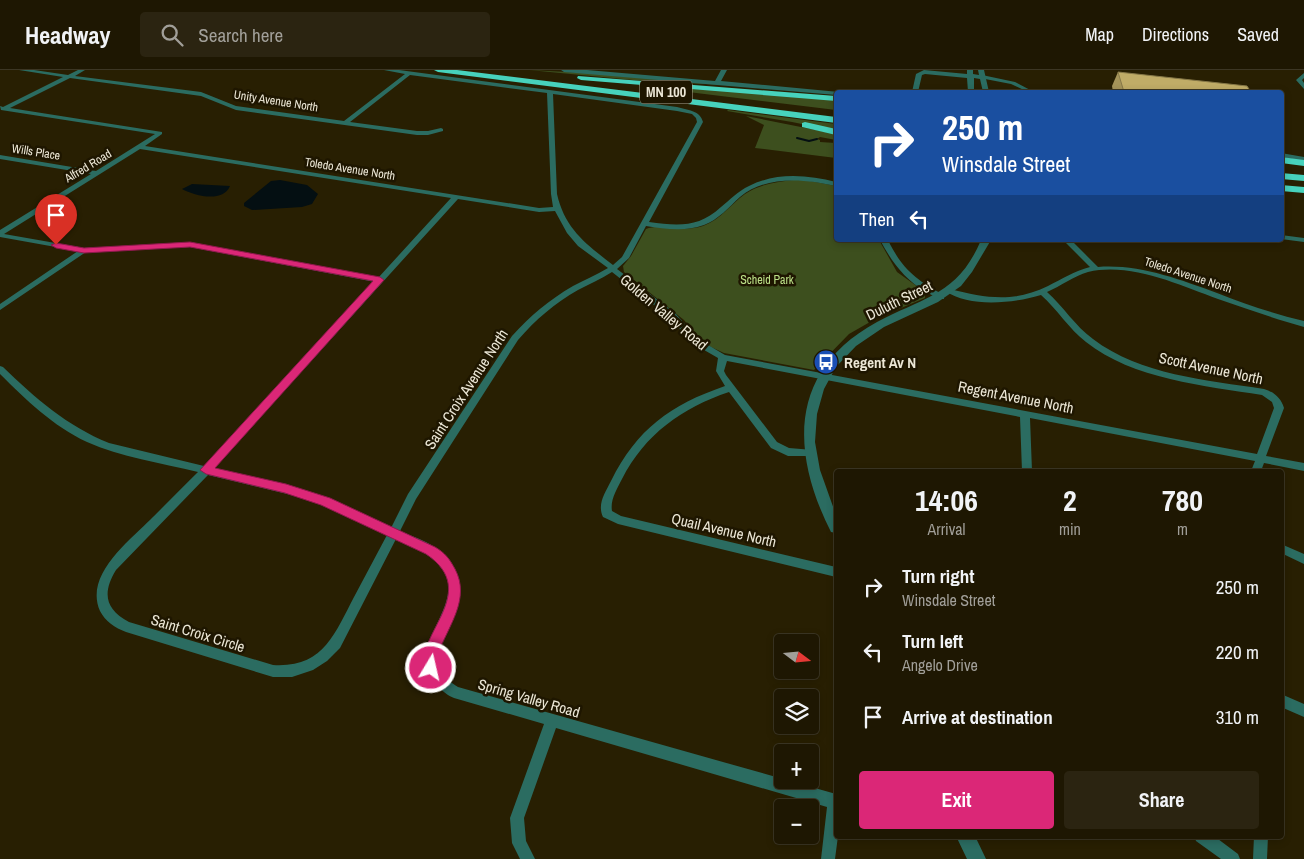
<!DOCTYPE html>
<meta charset="utf-8">
<style>
body{margin:0;font-family:"Archivo Narrow",sans-serif;background:#2b2411;color:#f1f3f6;height:100vh;display:flex;flex-direction:column;font-size:19px;white-space:nowrap}
*{box-sizing:border-box;margin:0}
p{font-size:16px;color:#a19f99}
.icon{flex:none;width:28px;height:28px;fill:none;stroke:currentColor;stroke-width:2;stroke-linecap:round;stroke-linejoin:round}
.map{position:relative;flex:1;overflow:hidden}
.panel{position:absolute;left:834px;top:399px;width:450px;height:370px;display:flex;flex-direction:column;background:#1e1702;border-radius:5px;box-shadow:0 2px 8px #0003,0 0 0 1px #3c3624}
.panel>*{flex:none}
.hud{position:absolute;left:834px;top:20px;width:450px;height:152px;border-radius:5px;box-shadow:0 2px 8px #0003,0 0 0 1px #3c3624;background:#1a4fa0;color:#fff;overflow:hidden}
.needle{width:32px;rotate:106deg}
.buttons{position:absolute;left:774px;top:564px;display:grid;gap:10px}
.buttons a{display:grid;place-items:center;width:45px;height:45px;border-radius:5px;background:#1e1702;box-shadow:0 2px 8px #0003,0 0 0 1px #3c3624;font-size:25px}
.pin{position:absolute;display:grid;place-items:center;width:42px;height:42px;color:#fff;margin:-51px -21px;border-radius:50% 50% 50% 0;rotate:-45deg;box-shadow:0 0 5px #0007}
.pin .icon{rotate:45deg}
.me{position:absolute;width:55px;margin:-28px;rotate:9deg;stroke-linejoin:round;filter:drop-shadow(0 0 4px #0008)}
.turn{display:flex;align-items:center;gap:18px;height:105px;padding:0 25px;font-size:22px}
.turn .icon{width:65px;height:65px;stroke-width:2.5}
.turn b{display:block;font-size:35px;line-height:42px}
.then{display:flex;align-items:center;height:48px;padding:0 25px;background:#0003;gap:10px;font-size:19px}
.eta{display:flex;justify-content:space-evenly;align-items:center;height:85px;text-align:center}
.eta b{font-size:30px;font-weight:700;line-height:35px}
.action{display:flex;gap:10px;margin-top:auto;padding:10px 25px}
.action a{flex:1;height:58px;border-radius:5px;background:#db2777;color:#fff;font-size:20px;font-weight:700;line-height:58px;text-align:center}
.action a+a{background:#2b2411;color:#f1f3f6}
ul{padding:0;list-style:none}
li{display:flex;align-items:center;gap:15px;height:65px;padding:0 25px}
li div{flex:1}
li b{display:block;font-size:19px}
li em{font-style:normal}
header{display:flex;align-items:center;gap:30px;box-sizing:border-box;height:70px;padding:0 25px;background:#1e1702;border-bottom:1px solid #3c3624}
header strong{font-size:24px}
nav{display:flex;gap:28px;margin-inline-start:auto;font-size:18px}
.search{width:350px;height:45px;background:#2b2411;display:flex;align-items:center;gap:12px;box-sizing:border-box;padding:0 18px;border-radius:5px;color:#a19f99;font-size:19px}
.map>svg:first-child{display:block}
.green{fill:#3d4f1e}
.water{fill:#040f12}
.lines{fill:none;stroke-linecap:round;stroke-linejoin:round}
.stream{stroke:#040f12;stroke-width:2}
.minor{fill:#2b6c61;fill-rule:evenodd}
.tertiary{fill:#2b6c61;fill-rule:evenodd}
.motorway{fill:#47d2bc;fill-rule:evenodd}
.wall{fill:#a59459}
.building{fill:#c0ac67;stroke:#867848}
.route{fill:#db2777;stroke:#8e194d}
.labels{text-anchor:middle;dominant-baseline:central;stroke-width:5;stroke-linejoin:round;paint-order:stroke}
.far-street-label{font-size:12px;fill:#ece7d6;stroke:#1e1600}
.far-park-label{font-size:12px;fill:#bce087;stroke:#1e1600}
.shield{fill:#1e1600;stroke:#aea896;stroke-width:1}
.shield-label{font-size:14px;font-weight:bold;fill:#ece7d6}
.street-label{font-size:15px;fill:#ece7d6;stroke:#1e1600}
.poi-label{font-size:15px;font-weight:bold;fill:#ece7d6;stroke:#1e1600;text-anchor:start}
</style>
<header>
<strong>Headway</strong>
<div class="search"><svg class="icon" aria-label="search" viewBox="0 0 24 24"><circle cx="10" cy="10" r="6"/><path d="M15 15l6 6"/></svg>Search here</div>
<nav><a>Map</a><a>Directions</a><a>Saved</a></nav>
</header>
<div class="map">
<svg width="1304" height="789" viewBox="0 0 1304 789">
<rect width="100%" height="100%" fill="#281f02"/>
<path class="green" d="M 529,0 L 606,4 L 726,15 L 644,11 Z
M 640,14 L 836,30 L 836,40 L 639,16 Z
M 728,40 L 836,54 L 836,61 L 792,52 L 727,41 Z
M 746,46 L 836,64 L 836,66 L 833,66 L 836,67 L 836,70 L 820,67 L 817,69 L 820,70 L 820,72 L 836,73 L 836,88 L 755,78 L 764,55 Z
M 793,110 L 805,110 L 836,116 L 836,170 L 879,170 L 897,202 L 925,222 L 925,228 L 877,248 L 849,264 L 814,300 L 724,283 L 711,277 L 692,260 L 684,250 L 624,202 L 623,196 L 631,186 L 646,159 C 660,153 682,163 703,156 C 720,150 731,134 745,124 C 760,114 776,112 793,110 Z"/>
<path class="water" d="M 280,110 L 307,115 L 318,124 L 312,134 L 302,137 L 252,140 L 244,136 L 244,133 L 271,111 Z
M 192,114 L 230,116 C 223,133 195,126 182,119 Z"/>
<g class="lines">
<path class="stream" d="M 797,68 L 809,71 L 817,69"/>
<path class="minor" d="M 19,0 L 34,0 L 68,5 L 78,0 L 85,0 L 75,6 L 201,22 L 236,36 L 344,51 L 405,4 L 384,0 L 399,0 L 677,37 C 687,40 700,40 703,52 L 649,152 C 678,156 698,158 721,137 C 730,130 738,121 749,116 C 776,102 808,105 836,112 L 836,116 C 805,109 766,105 740,127 C 729,137 718,150 704,155 C 685,162 665,159 646,156 L 629,188 L 617,199 L 675,243 L 698,269 L 725,285 L 1257,384 L 1274,338 L 1272,332 L 1262,325 C 1206,316 1132,309 1086,272 C 1069,259 1057,239 1041,225 C 1016,233 968,238 946,221 L 950,219 C 986,228 1013,233 1048,216 C 1062,209 1074,201 1090,197 L 1063,170 L 1071,170 L 1098,197 C 1139,194 1178,209 1217,223 C 1245,234 1274,244 1304,251 L 1304,257 L 1287,252 C 1264,245 1241,237 1218,229 C 1179,215 1131,192 1088,202 C 1074,206 1061,216 1047,222 C 1063,236 1075,256 1093,269 C 1140,305 1207,310 1264,319 C 1274,322 1281,328 1284,338 L 1266,386 L 1304,393 L 1304,401 L 1264,393 L 1261,401 L 1251,401 L 1255,391 L 1030,348 L 1032,401 L 1022,401 L 1020,347 L 727,291 L 724,301 L 726,305 L 777,372 L 789,378 L 813,380 L 815,383 L 813,386 L 788,386 L 771,378 L 729,322 C 682,338 645,364 622,409 C 617,419 610,430 612,441 L 621,446 L 836,497 L 836,507 L 618,454 L 603,447 C 597,434 605,423 611,411 C 637,359 670,335 725,316 L 716,301 L 718,288 L 692,273 L 669,247 L 612,202 C 601,209 589,214 578,220 C 555,233 535,250 518,270 L 416,429 L 400,461 C 411,466 425,470 434,477 C 496,523 422,565 441,602 C 443,608 452,613 458,617 L 836,724 L 836,766 L 838,766 L 835,789 L 821,789 L 827,737 L 556,658 L 524,748 L 526,771 L 535,789 L 520,789 L 512,773 L 510,748 L 544,654 L 454,628 C 448,626 443,621 438,617 C 397,583 468,536 443,500 C 432,484 413,477 396,469 L 340,578 L 327,591 L 313,600 L 292,607 L 273,607 L 126,562 C 115,558 105,551 100,541 C 84,505 129,471 151,449 C 167,433 182,418 198,402 C 162,393 120,387 87,372 C 53,356 26,330 0,304 L 0,296 L 3,297 C 35,328 67,356 109,373 L 204,396 L 375,212 L 190,177 L 86,182 L 0,240 L 0,234 L 78,181 L 0,167 L 0,160 L 91,104 L 0,89 L 0,85 L 96,101 L 155,64 L 1,40 L 0,36 L 3,37 L 63,7 ZM 410,5 L 547,23 L 551,124 L 553,137 L 539,138 L 145,76 L 162,64 L 162,62 L 10,38 L 70,8 L 201,26 L 236,40 L 417,65 L 428,65 L 443,61 L 443,59 L 441,58 L 428,61 L 417,61 L 350,52 ZM 553,24 L 677,41 L 692,44 L 696,48 L 697,52 L 622,187 L 613,195 C 586,174 565,159 557,124 ZM 140,79 L 451,128 L 378,208 L 190,173 L 84,178 L 4,164 ZM 458,129 L 539,142 L 555,141 L 567,163 L 578,176 L 608,198 C 596,205 584,210 573,216 C 549,230 530,246 512,266 L 408,424 L 391,458 L 314,423 L 214,398 ZM 208,405 L 308,429 L 387,465 C 376,486 365,506 354,527 C 334,565 323,598 273,595 L 129,552 C 105,539 102,523 116,500 Z
M 1304,3 L 1304,8 L 1302,10 L 1304,13 L 1304,19 L 1296,10 Z
M 982,5 L 1015,12 L 1034,22 L 1028,22 L 1011,14 L 980,8 L 979,7 Z
M 1281,83 L 1304,87 L 1304,91 L 1281,87 Z
M 1281,165 L 1304,168 L 1304,172 L 1281,169 Z
M 880,170 L 888,170 C 902,199 916,210 944,225 L 944,229 C 937,229 932,225 926,222 C 904,209 892,192 880,170 Z
M 1281,474 L 1304,484 L 1304,494 L 1281,483 Z
M 1281,624 L 1304,634 L 1304,647 L 1281,637 Z
M 1194,766 L 1214,766 L 1238,784 L 1240,789 L 1221,789 L 1196,771 Z
M 1254,766 L 1268,766 L 1267,789 L 1253,789 Z"/>
<path class="tertiary" d="M 561,0 L 587,0 L 715,11 L 721,0 L 727,0 L 721,11 L 839,22 L 836,22 L 836,25 L 564,2 Z
M 924,0 L 967,4 L 967,0 L 973,0 L 973,4 L 979,5 L 978,0 L 984,0 L 989,22 L 983,22 L 980,9 L 974,8 L 974,22 L 968,22 L 967,8 L 925,4 L 922,5 L 918,22 L 912,22 L 916,4 Z
M 981,170 L 991,170 L 972,202 L 961,216 L 938,232 L 884,257 L 856,276 L 836,297 L 824,319 L 817,344 L 815,372 L 820,400 L 836,445 L 836,463 L 831,462 C 790,381 789,300 877,252 C 924,227 958,225 981,170 Z
M 956,766 L 975,766 L 986,789 L 967,789 Z"/>
<path class="motorway" d="M 434,0 L 457,0 L 836,47 L 836,53 L 438,2 Z
M 578,6 L 836,26 L 836,31 L 581,10 L 577,8 Z
M 805,52 L 836,59 L 836,65 L 802,57 L 802,53 Z
M 1281,87 L 1304,90 L 1304,96 L 1281,93 Z
M 1281,103 L 1304,105 L 1304,111 L 1281,109 Z
M 1281,115 L 1304,117 L 1304,123 L 1281,121 Z"/>
</g>
<path class="wall" d="M 1118,2 L 1251,22 L 1113,22 L 1112,16 Z"/>
<path class="building" d="M 1118,2 L 1247,16 L 1251,22 L 1124,22 Z"/>
<path class="route" d="M 190,172 L 380,207 L 384,210 L 215,398 L 286,414 L 330,428 L 435,477 C 445,483 449,488 455,499 C 471,529 448,556 438,584 C 436,590 439,596 436,603 L 431,605 L 426,603 C 410,567 484,523 426,484 L 321,435 L 285,423 L 206,404 L 200,400 L 373,211 L 190,177 L 84,183 L 56,178 L 51,175 L 56,173 L 84,178 Z"/>
<defs>
<symbol id="bus-disc" viewBox="-11 -11 22 22"><circle r="9.5" fill="#1a4fb4" stroke="#1e1600"/><path d="M-5-6H5V4H4V6H2V4H-2V6H-4V4H-5ZM-3.5-4V0h7V-4ZM-3.5 1.2v1.5H-2V1.2ZM2 1.2v1.5H3.5V1.2Z" fill="#fff"/></symbol>
</defs>
<g fill-rule="evenodd">
<use href="#bus-disc" x="812" y="278" width="28" height="28"/>
</g>
<g class="labels">
<g class="far-street-label">
<text transform="translate(276 31) rotate(9)">Unity Avenue North</text>
<text transform="translate(36 82) rotate(9)">Wills Place</text>
<text transform="translate(88 96) rotate(-31)">Alfred Road</text>
<text transform="translate(350 99) rotate(9)">Toledo Avenue North</text>
<text transform="translate(1188 205) rotate(18)">Toledo Avenue North</text>
</g>
<g class="far-park-label">
<text x="767" y="210">Scheid Park</text>
</g>
<rect class="shield" x="640" y="10.5" width="52" height="23" rx="4"/>
<g class="shield-label">
<text x="666" y="22">MN 100</text>
</g>
<g class="street-label">
<text transform="translate(899 230) rotate(-26)">Duluth Street</text>
<text transform="translate(664 242) rotate(40)">Golden Valley Road</text>
<text transform="translate(1211 298) rotate(12)">Scott Avenue North</text>
<text transform="translate(466 319) rotate(-57)">Saint Croix Avenue North</text>
<text transform="translate(1016 327) rotate(11)">Regent Avenue North</text>
<text transform="translate(724 460) rotate(13)">Quail Avenue North</text>
<text transform="translate(198 563) rotate(17)">Saint Croix Circle</text>
<text transform="translate(529 628) rotate(16)">Spring Valley Road</text>
</g>
<g class="poi-label">
<text x="844" y="292">Regent Av N</text>
</g>
</g>
</svg>
<div class="buttons">
<a><svg class="needle" viewBox="-14 -14 28 28"><path d="M0-13l5 13h-10z" fill="#e53935"/><path d="M0 13l5-13h-10z" fill="#a19f99"/></svg></a>
<a><svg class="icon" aria-label="layers" viewBox="0 0 24 24"><path d="M12 4l9 5-9 5-9-5zM3 14l9 5 9-5"/></svg></a>
<a>+</a>
<a>−</a>
</div>
<div class="pin" style="left:56px;top:175px;background:#d93025"><svg class="icon" aria-label="arrive" viewBox="0 0 24 24"><path d="M6 21V4h12l-3 4 3 4H6"/></svg></div>
<svg class="me" style="left:431px;top:598px" viewBox="-20 -20 40 40"><circle r="17" fill="#db2777" stroke="#fff" stroke-width="3"/><path d="M0-11L8 9 0 5-8 9z" fill="#fff"/></svg>
<div class="hud">
<div class="turn"><svg class="icon" aria-label="right" viewBox="0 0 24 24"><path d="M7 20v-9h11M14 6l5 5-5 5"/></svg><div><b>250 m</b>Winsdale Street</div></div>
<div class="then">Then<svg class="icon" aria-label="left" viewBox="0 0 24 24"><path d="M17 20v-9H6M10 6l-5 5 5 5"/></svg></div>
</div>
<section class="panel">
<div class="eta">
<div><b>14:06</b><p>Arrival</p></div>
<div><b>2</b><p>min</p></div>
<div><b>780</b><p>m</p></div>
</div>
<ul>
<li><svg class="icon" aria-label="right" viewBox="0 0 24 24"><path d="M7 20v-9h11M14 6l5 5-5 5"/></svg><div><b>Turn right</b><p>Winsdale Street</p></div><em>250 m</em></li>
<li><svg class="icon" aria-label="left" viewBox="0 0 24 24"><path d="M17 20v-9H6M10 6l-5 5 5 5"/></svg><div><b>Turn left</b><p>Angelo Drive</p></div><em>220 m</em></li>
<li><svg class="icon" aria-label="arrive" viewBox="0 0 24 24"><path d="M6 21V4h12l-3 4 3 4H6"/></svg><div><b>Arrive at destination</b></div><em>310 m</em></li>
</ul>
<div class="action"><a>Exit</a><a>Share</a></div>
</section>
</div>
